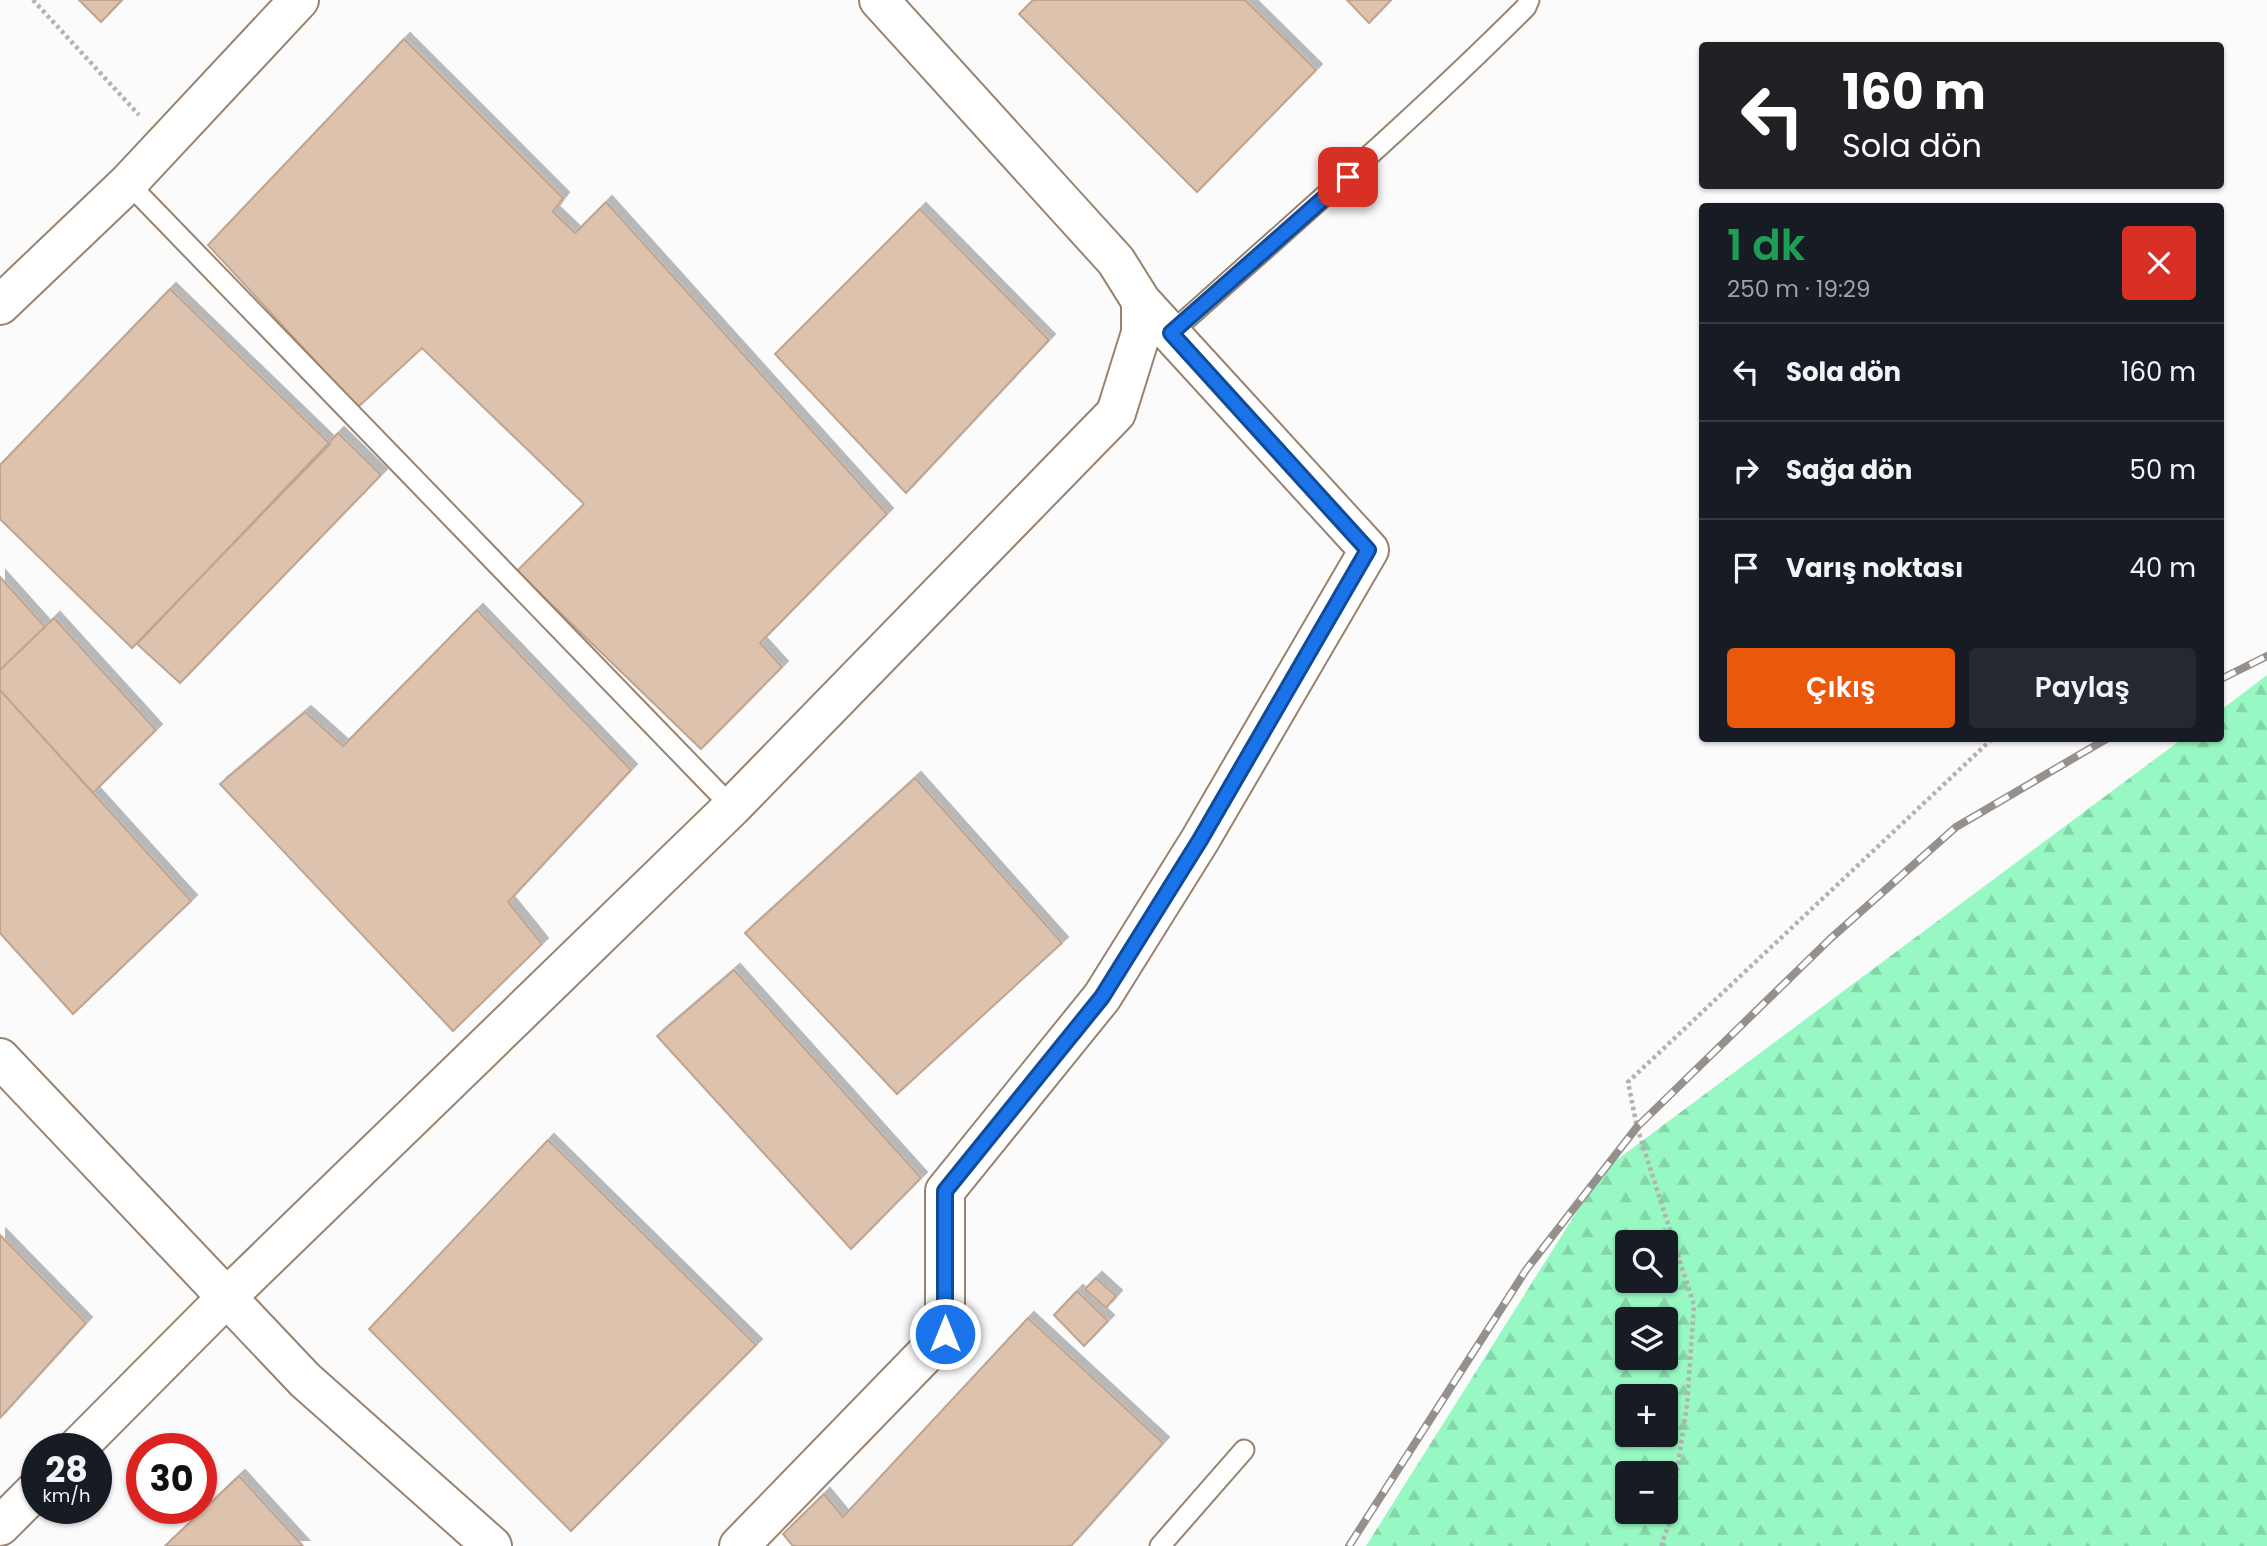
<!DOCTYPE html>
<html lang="tr">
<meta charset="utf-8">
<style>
body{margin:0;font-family:Poppins,sans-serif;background:#242831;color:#f1f3f6;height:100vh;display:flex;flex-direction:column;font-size:26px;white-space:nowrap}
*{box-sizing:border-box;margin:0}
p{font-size:23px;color:#9ea1a6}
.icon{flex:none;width:38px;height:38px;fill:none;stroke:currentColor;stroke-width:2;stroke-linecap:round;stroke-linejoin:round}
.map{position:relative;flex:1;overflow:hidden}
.side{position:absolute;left:1699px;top:203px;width:525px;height:539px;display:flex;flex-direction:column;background:#171b24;border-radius:7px;box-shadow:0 2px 5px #0004}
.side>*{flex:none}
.guide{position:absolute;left:1699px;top:42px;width:525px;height:147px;border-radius:7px;box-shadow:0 2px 5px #0004;background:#202124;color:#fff;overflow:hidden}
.controls{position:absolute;left:1615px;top:1230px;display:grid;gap:14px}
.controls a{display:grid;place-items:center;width:63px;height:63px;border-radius:7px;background:#171b24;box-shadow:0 2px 5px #0004;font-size:35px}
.speed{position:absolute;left:21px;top:1433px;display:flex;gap:14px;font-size:35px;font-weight:700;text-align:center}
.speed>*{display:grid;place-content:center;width:91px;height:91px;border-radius:50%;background:#171b24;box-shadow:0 2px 5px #0004;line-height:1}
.speed small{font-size:18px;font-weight:400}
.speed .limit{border:10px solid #d22;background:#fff;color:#111}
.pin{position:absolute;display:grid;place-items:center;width:60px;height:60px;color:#fff;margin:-30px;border-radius:14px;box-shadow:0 4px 10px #0006}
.me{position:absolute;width:77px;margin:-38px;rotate:0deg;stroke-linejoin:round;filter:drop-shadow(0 0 5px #0008)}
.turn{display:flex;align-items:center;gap:24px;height:147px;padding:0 28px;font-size:32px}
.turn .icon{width:91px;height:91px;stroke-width:2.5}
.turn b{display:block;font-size:49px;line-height:60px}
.round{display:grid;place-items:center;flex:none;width:74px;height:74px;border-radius:7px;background:#242831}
.headline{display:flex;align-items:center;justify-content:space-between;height:119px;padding:0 28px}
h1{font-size:42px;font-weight:600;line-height:52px;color:#1e9e55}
.primary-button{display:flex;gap:14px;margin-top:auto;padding:14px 28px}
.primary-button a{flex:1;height:80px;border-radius:7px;background:#ea580c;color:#fff;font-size:28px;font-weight:600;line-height:80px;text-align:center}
.primary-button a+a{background:#242831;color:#f1f3f6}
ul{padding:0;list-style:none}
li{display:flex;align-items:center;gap:21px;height:98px;padding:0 28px;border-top:2px solid #363941}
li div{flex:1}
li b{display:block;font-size:26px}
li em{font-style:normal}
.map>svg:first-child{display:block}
.forest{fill:url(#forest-firs);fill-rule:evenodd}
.building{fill:#ddc2ad;stroke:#bfa591;stroke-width:2;filter:url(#shadow)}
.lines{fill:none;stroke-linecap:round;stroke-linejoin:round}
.lane-casing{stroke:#9a836e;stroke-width:23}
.street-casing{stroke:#9a836e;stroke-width:42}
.secondary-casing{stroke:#9a836e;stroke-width:42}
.path{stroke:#b4b1ae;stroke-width:4.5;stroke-dasharray:3.5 3.5;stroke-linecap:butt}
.lane{stroke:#fff;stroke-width:19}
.street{stroke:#fff;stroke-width:38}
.secondary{stroke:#fff;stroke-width:38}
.rail-casing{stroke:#95908c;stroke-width:8}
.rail{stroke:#fff;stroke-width:5;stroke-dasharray:16;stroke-linecap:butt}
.route-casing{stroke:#114b97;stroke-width:18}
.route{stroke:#1a73e8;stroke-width:12}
</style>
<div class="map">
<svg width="2267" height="1546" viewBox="0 0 2267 1546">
<defs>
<pattern id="forest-firs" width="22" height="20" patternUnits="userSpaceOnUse" patternTransform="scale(1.75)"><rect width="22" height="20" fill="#97f8c3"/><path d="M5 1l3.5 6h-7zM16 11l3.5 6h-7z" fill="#83d5a7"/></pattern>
<filter id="shadow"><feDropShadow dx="6" dy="-6" stdDeviation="0" flood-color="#0004"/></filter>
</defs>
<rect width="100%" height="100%" fill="#fbfbfb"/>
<path class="forest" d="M 2267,675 L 2267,1546 L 1366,1546 L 1603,1170 L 2182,739 L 2221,738 L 2221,710 ZM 1628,1242 L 1666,1242 L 1666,1281 L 1628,1281 ZM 1628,1320 L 1666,1320 L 1666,1358 L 1628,1358 ZM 1628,1396 L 1666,1396 L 1666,1435 L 1628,1435 ZM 1628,1474 L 1666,1474 L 1666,1512 L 1628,1512 Z"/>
<path class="building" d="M 79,0 L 122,0 L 101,22 Z
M 1033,0 L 1245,0 L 1316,70 L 1197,192 L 1019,14 Z
M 1347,0 L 1391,0 L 1369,23 Z
M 404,39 L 563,198 L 553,212 L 575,233 L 606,202 L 887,514 L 760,643 L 782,667 L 701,749 L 517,571 L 584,504 L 422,348 L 358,407 L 208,245 Z
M 920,209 L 1049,340 L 906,493 L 775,354 Z
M 170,289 L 330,444 L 132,648 L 0,519 L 0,465 Z
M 338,433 L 381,475 L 180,683 L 137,644 Z
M 0,577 L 45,627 L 0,670 Z
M 477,610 L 631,770 L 508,902 L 542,944 L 453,1031 L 220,784 L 305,712 L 343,746 Z
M 54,618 L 156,730 L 93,793 L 0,690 L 0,670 Z
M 0,690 L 191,901 L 73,1014 L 0,933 Z
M 915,778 L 1062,943 L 897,1094 L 745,933 Z
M 734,970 L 921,1178 L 851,1249 L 657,1036 Z
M 548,1140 L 756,1345 L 571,1531 L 369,1329 Z
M 0,1235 L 86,1323 L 0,1418 Z
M 1096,1278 L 1116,1296 L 1106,1308 L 1085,1289 Z
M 1077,1291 L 1108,1321 L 1084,1346 L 1054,1315 Z
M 1028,1318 L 1163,1443 L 1071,1546 L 793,1546 L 783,1534 L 824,1494 L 843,1517 Z
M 239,1476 L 303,1546 L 165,1546 Z"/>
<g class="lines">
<defs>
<path id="lane" d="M 128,183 L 732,807
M 1171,333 C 1291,225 1412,121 1526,7 L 1529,0
M 1160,1546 L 1244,1450"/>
<path id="street" d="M 0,1058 L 305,1380 L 492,1546
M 76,1449 L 227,1297 L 732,807 L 1116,413 L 1141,333 L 1141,301 L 1116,261 L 879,0
M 0,1526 L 37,1489
M 739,1546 L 945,1334 L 945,1191 L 1102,997 L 1200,840 L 1369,550 L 1141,301"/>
<path id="secondary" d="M 0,305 L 128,183 L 299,0"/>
</defs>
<use href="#lane" class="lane-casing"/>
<use href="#street" class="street-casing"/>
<use href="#secondary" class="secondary-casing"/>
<path class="path" d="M 33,0 L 139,115
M 1661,1546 L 1669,1524 L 1687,1405 L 1694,1305 L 1637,1127 L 1628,1082 L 1993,738"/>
<use href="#lane" class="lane"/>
<use href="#street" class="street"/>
<use href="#secondary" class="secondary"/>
<defs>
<path id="rail" d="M 2221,679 L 2267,656
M 1349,1546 L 1526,1270 L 1637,1127 L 1830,939 L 1956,827 L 2108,738"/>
</defs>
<use href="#rail" class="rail-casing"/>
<use href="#rail" class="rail"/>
</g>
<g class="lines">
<defs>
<path id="route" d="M 945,1334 L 945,1191 L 1102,997 L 1200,840 L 1368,550 L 1171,333 L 1348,177"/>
</defs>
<use href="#route" class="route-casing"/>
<use href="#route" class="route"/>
</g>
</svg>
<div class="controls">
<a><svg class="icon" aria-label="search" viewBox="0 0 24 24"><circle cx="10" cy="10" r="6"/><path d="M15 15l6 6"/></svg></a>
<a><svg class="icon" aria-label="layers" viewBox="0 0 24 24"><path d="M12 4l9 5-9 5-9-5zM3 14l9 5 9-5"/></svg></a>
<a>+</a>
<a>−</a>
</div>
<div class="speed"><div>28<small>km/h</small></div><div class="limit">30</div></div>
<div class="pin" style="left:1348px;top:177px;background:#d93025"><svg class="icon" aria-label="arrive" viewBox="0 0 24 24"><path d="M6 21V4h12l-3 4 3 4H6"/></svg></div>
<svg class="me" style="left:945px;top:1334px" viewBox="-20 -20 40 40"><circle r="17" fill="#1a73e8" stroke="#fff" stroke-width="3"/><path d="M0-11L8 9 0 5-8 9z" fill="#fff"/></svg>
<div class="guide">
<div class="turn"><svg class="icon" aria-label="left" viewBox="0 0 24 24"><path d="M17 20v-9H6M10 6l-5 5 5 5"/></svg><div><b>160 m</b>Sola dön</div></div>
</div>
<section class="side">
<div class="headline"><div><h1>1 dk</h1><p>250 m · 19:29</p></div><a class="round" style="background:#d93025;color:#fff"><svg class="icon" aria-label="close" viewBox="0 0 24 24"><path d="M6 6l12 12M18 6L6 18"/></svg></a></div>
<ul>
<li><svg class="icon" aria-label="left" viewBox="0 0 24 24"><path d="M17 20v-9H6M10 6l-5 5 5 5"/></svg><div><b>Sola dön</b></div><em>160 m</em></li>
<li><svg class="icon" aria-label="right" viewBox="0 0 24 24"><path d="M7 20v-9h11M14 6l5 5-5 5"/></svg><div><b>Sağa dön</b></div><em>50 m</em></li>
<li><svg class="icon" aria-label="arrive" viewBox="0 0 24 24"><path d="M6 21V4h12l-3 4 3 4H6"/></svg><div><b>Varış noktası</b></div><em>40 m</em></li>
</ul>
<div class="primary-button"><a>Çıkış</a><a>Paylaş</a></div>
</section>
</div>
